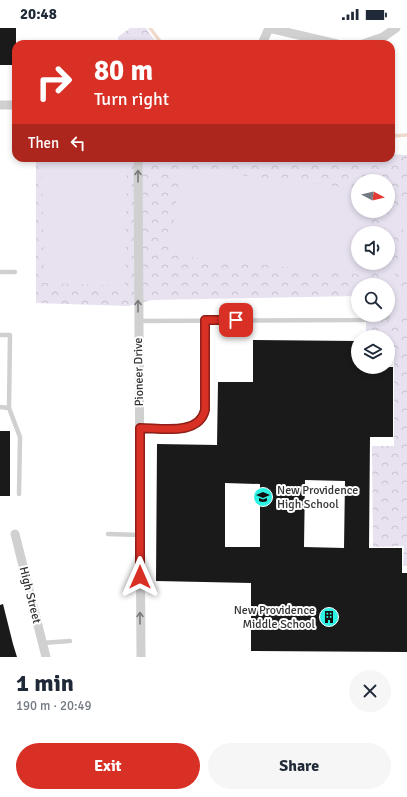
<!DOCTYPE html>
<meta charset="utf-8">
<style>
body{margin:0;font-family:Signika,sans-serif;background:#f6f6f7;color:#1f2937;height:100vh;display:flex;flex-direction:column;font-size:15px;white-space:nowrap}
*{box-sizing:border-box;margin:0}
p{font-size:13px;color:#747a83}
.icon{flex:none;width:22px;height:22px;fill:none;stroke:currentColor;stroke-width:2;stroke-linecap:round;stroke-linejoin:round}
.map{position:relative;height:629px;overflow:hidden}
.panel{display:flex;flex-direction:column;background:#fff;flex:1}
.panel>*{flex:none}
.guide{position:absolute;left:12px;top:12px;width:383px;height:122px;border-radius:12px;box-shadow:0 2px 6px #0003;background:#d93025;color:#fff;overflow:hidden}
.needle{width:26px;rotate:97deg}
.fabs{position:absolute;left:351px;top:146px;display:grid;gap:8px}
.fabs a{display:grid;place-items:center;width:44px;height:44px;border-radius:50%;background:#fff;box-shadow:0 2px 6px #0003;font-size:20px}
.pin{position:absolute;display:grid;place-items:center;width:34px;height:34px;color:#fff;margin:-17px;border-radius:8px;box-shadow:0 2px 6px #0006}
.me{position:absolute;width:44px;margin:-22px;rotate:0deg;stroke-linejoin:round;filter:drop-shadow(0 0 3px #0008)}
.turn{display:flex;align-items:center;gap:14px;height:84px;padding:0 16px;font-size:18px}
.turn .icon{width:52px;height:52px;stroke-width:2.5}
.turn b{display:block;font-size:28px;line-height:34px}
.then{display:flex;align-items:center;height:38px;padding:0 16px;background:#0003;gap:8px;font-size:15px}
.round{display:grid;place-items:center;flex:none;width:42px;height:42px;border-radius:21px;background:#f6f6f7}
.headline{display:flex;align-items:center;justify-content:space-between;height:68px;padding:0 16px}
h1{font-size:24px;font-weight:700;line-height:30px}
.cta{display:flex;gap:8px;margin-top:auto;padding:8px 16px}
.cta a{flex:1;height:46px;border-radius:24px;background:#d93025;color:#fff;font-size:16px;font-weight:700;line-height:46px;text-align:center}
.cta a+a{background:#f6f6f7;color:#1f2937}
.status{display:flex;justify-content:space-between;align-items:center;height:28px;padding:0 20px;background:#fff;direction:ltr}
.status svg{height:11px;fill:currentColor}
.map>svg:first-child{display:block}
.park{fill:url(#park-crowns);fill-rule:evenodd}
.garden{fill:#e7e1f0}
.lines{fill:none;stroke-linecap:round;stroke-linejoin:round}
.stream{stroke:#f0dacc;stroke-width:3.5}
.building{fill:#1a1a1a;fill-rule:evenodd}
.lane{stroke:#d0d0d0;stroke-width:4.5}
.street{stroke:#d0d0d0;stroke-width:9}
.oneway{stroke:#7a7a7a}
.route-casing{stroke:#8d1f18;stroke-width:10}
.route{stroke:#d93025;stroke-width:7}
.labels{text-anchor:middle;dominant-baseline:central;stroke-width:4;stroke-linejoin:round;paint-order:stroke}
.street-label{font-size:12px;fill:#333;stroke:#fff}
.poi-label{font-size:12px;fill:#333;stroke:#fff;text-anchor:start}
</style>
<div class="status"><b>20:48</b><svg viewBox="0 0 49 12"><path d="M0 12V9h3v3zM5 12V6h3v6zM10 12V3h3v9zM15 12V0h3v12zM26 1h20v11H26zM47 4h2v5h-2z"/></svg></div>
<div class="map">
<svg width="407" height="629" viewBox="0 0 407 629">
<defs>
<pattern id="park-crowns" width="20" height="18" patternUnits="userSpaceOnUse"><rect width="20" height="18" fill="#e7e1f0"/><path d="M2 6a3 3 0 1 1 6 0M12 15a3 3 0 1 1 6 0" fill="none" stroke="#c7c2ce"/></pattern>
</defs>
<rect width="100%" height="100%" fill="#fff"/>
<path class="park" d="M 130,0 L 146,0 L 157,16 L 118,16 L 118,9 Z
M 391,126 L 407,127 L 407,538 L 403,538 L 404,518 L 373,519 L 372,418 L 394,418 L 394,329 L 388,327 L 388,309 L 366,309 L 366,287 L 388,287 L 388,257 L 358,257 L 358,268 L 152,272 L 128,278 L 36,275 L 36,130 L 391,130 ZM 358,153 L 388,153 L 388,183 L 358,183 ZM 358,205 L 388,205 L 388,235 L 358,235 Z"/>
<path class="garden" d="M 42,130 L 127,130 L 125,258 L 44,255 Z
M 181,140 L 358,161 L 358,183 L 370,183 L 368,205 L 358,205 L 358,235 L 364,235 L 363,247 L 169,227 Z
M 407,173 L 407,188 L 394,209 L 391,230 L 396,250 L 407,267 L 407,289 L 388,285 L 388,273 L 400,275 L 385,254 L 381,235 L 388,235 L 388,205 L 384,205 C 389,192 396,182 407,173 Z
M 405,192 L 407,192 L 407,246 L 395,244 Z"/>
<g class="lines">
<path class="stream" d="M 150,0 L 162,16
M 391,108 L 407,107"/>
</g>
<path class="building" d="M 0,0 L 16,0 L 16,37 L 0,37 Z
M 253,312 L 356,313 L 356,333 L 358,333 L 358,339 L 393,339 L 393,409 L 370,409 L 369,520 L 402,520 L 402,545 L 407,545 L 407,624 L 251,623 L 251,555 L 156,553 L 157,416 L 217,417 L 218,354 L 253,354 ZM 305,452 L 345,453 L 344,520 L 304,519 ZM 225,455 L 260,456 L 260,519 L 225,519 Z
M 0,403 L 10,403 L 10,468 L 0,468 Z
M 3,576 L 13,616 L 17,629 L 0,629 L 0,577 Z"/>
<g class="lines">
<path class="lane" d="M 0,244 L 15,244
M 138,293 L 362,292 L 388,289
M 0,307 L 10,307 L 9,380 L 20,409 L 19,466
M 0,379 L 9,380
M 140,400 C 161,400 199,408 205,382 L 205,292
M 108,506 L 140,507
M 42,615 L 70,613"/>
<path class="street" d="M 269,0 L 337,16
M 262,16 L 269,0
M 363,16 L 383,9 L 396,0
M 0,77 L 16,77
M 138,130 L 141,629
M 15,506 L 46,629"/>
</g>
<defs><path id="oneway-shaft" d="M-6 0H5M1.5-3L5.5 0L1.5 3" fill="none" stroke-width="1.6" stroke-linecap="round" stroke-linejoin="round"/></defs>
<g class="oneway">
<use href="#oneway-shaft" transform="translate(138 148) rotate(-90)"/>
<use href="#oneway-shaft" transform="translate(138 278) rotate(-90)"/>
<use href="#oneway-shaft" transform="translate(140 590) rotate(-90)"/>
</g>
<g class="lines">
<defs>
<path id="route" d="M 140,549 L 140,400 C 161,400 199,408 205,382 L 205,292 L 236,292"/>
</defs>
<use href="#route" class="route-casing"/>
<use href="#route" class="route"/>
</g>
<defs>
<symbol id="school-disc" viewBox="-11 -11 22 22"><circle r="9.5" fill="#2df1e2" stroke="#fff"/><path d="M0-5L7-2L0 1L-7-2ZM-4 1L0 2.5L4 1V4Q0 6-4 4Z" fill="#111"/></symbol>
<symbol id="building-disc" viewBox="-11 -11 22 22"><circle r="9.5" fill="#2df1e2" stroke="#fff"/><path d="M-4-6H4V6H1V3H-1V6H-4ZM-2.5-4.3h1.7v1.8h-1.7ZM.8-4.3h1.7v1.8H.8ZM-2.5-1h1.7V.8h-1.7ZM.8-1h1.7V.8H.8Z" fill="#111"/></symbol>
</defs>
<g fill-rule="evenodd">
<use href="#school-disc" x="252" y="458" width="22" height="22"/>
<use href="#building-disc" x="318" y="578" width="22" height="22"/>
</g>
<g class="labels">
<g class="street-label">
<text transform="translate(139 344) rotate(-91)">Pioneer Drive</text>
<text transform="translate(30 567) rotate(76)">High Street</text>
</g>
<g class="poi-label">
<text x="277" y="462">New Providence<tspan x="277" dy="14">High School</tspan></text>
<text x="315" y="582" text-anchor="end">New Providence<tspan x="315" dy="14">Middle School</tspan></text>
</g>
</g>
</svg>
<div class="fabs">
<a><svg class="needle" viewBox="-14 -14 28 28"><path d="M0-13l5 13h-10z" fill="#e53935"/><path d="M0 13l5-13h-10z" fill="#747a83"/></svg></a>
<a><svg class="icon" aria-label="sound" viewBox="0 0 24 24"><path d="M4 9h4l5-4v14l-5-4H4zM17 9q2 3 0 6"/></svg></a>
<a><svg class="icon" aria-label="search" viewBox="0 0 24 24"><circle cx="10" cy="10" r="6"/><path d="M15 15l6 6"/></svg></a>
<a><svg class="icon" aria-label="layers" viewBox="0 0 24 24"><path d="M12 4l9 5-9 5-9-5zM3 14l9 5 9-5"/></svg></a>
</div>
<div class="pin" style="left:236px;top:292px;background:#d93025"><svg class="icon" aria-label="arrive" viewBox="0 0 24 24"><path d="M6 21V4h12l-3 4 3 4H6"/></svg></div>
<svg class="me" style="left:140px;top:549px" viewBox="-20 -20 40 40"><path d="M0-17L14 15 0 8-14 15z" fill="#d93025" stroke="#fff" stroke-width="4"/></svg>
<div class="guide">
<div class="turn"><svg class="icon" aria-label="right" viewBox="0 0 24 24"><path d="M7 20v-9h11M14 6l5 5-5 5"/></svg><div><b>80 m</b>Turn right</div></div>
<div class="then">Then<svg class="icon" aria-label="left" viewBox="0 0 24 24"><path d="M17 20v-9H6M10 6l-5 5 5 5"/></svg></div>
</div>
</div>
<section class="panel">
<div class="headline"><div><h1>1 min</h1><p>190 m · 20:49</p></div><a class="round"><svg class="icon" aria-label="close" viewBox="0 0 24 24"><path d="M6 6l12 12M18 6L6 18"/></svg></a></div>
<div class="cta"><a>Exit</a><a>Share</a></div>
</section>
